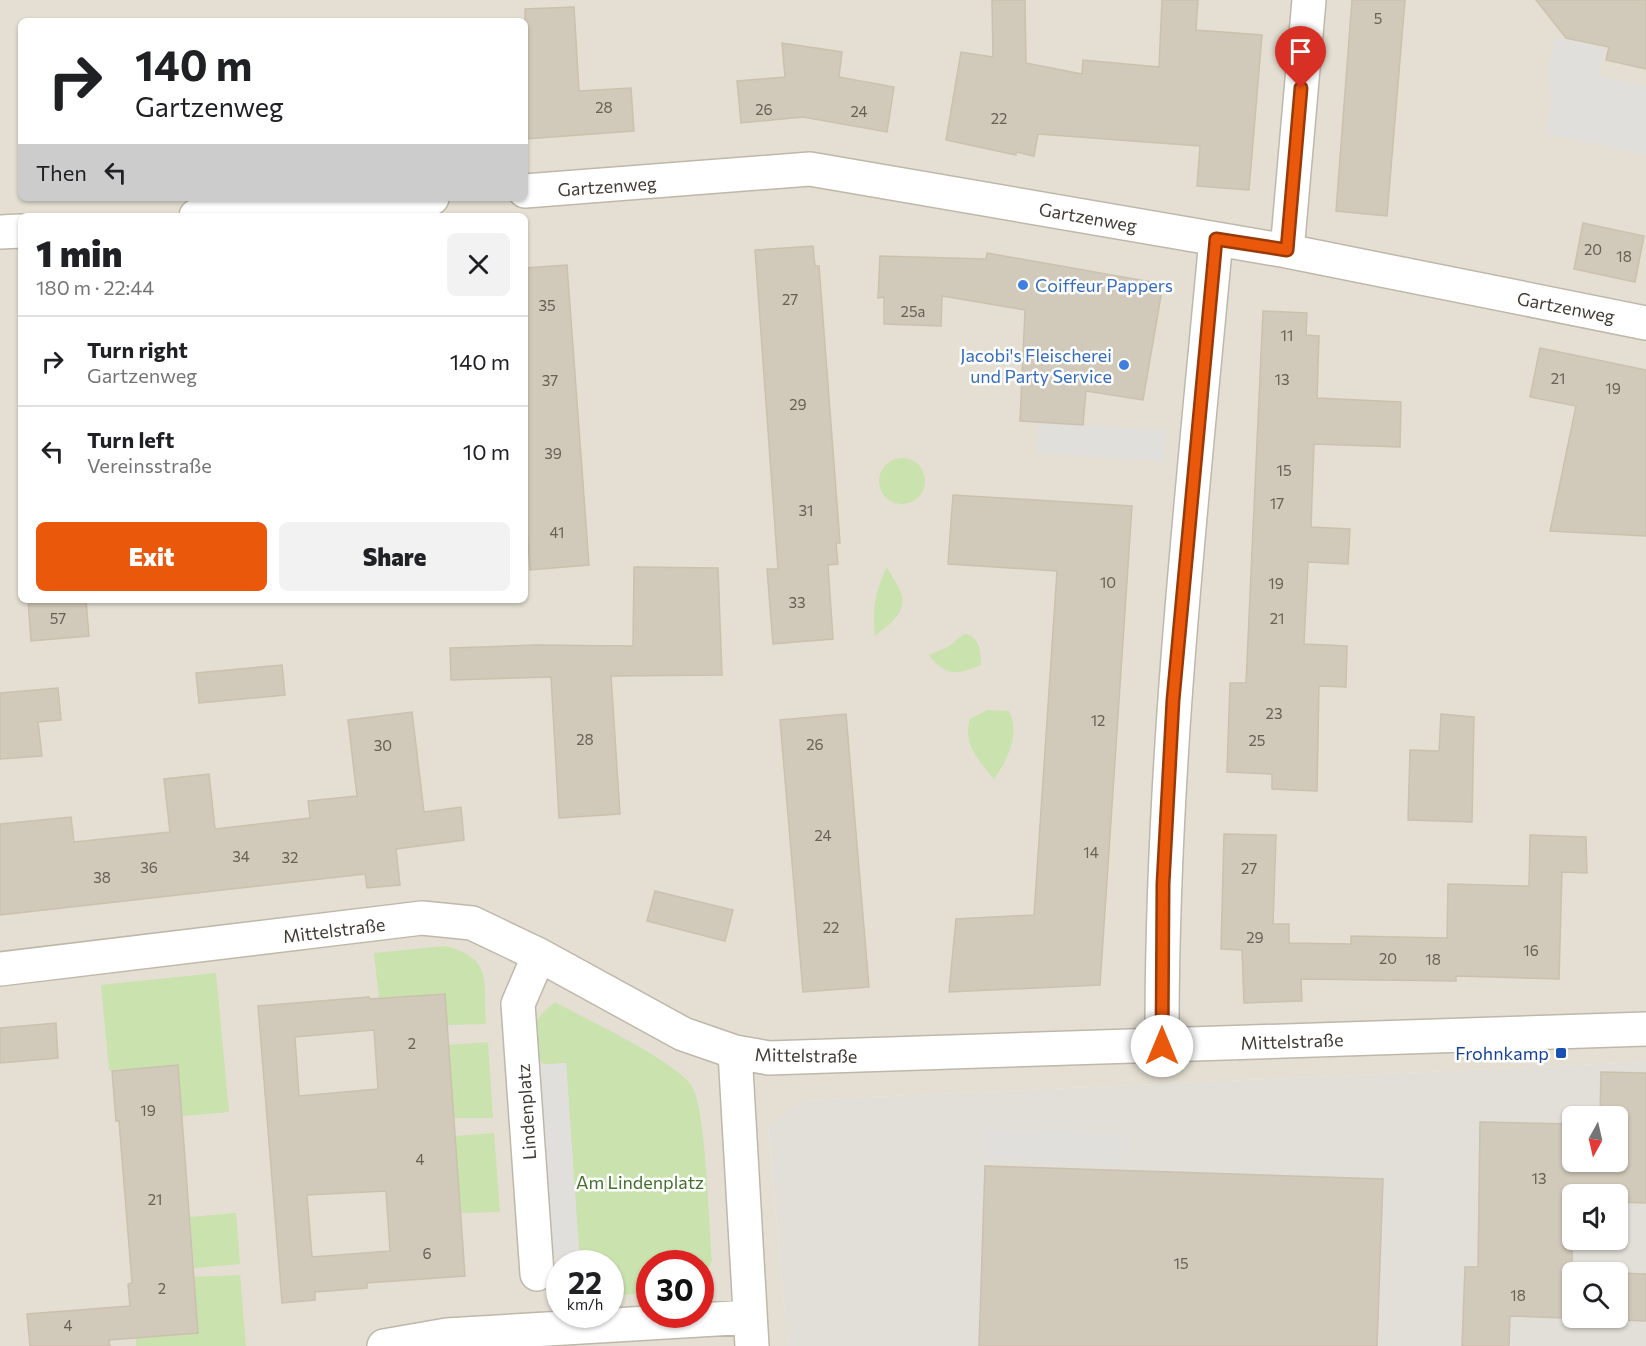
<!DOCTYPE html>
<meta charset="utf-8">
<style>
body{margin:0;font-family:Commissioner,sans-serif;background:#f2f2f2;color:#202124;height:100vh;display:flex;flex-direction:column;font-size:22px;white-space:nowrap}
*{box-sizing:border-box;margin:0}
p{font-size:20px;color:#757577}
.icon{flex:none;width:33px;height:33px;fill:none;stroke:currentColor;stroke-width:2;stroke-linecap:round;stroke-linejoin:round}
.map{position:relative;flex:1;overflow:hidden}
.panel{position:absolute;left:18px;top:213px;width:510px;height:390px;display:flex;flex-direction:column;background:#fff;border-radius:9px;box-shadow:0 2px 4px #0004}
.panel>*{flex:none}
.guide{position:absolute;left:18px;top:18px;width:510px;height:183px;border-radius:9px;box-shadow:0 2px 4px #0004;background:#fff;color:#202124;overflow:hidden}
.needle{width:39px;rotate:188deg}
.fabs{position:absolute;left:1562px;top:1106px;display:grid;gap:12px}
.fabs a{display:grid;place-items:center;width:66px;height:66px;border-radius:9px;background:#fff;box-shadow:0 2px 4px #0004;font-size:30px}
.speed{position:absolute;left:546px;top:1250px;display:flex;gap:12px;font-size:30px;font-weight:700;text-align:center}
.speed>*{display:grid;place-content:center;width:78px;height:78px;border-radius:50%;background:#fff;box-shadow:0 2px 4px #0004;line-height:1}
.speed small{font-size:15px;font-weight:400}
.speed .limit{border:9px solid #d22;background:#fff;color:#111}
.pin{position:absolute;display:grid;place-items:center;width:51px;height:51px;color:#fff;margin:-62px -26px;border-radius:50% 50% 50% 0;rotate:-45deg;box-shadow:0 0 6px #0007}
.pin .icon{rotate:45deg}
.me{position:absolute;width:66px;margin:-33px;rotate:0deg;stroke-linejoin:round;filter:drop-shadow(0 0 4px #0008)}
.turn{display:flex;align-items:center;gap:21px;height:126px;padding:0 18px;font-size:27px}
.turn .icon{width:78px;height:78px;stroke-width:2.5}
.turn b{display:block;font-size:42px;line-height:51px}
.then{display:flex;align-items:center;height:57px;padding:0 18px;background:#0003;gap:12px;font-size:22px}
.round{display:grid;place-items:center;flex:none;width:63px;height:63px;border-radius:9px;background:#f2f2f2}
.summary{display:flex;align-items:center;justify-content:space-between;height:102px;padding:0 18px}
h1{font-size:36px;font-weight:800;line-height:45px}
.action{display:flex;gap:12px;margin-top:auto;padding:12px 18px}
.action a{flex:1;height:69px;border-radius:9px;background:#ea580c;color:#fff;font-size:24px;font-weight:800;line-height:69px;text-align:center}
.action a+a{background:#f2f2f2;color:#202124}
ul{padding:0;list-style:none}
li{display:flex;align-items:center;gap:18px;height:90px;padding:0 18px;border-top:2px solid #e0e0e0}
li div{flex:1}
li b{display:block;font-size:22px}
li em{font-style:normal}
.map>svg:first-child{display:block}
.residential{fill:#e4dfd2;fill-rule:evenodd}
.industrial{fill:#e2ded8;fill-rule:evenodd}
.green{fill:#c9e2ae}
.parking{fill:#e1dfdb}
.building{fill:#d1c9b9;stroke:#cbc1ad;stroke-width:1.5;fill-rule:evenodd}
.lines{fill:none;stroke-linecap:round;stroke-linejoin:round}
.street-casing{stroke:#beb8aa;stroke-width:36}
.street{stroke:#fff;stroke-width:33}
.route-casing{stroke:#983908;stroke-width:15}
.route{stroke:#ea580c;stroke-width:10}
.shop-dot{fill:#3f7fe0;stroke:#fff;stroke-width:2}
.transit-dot{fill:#1a4fb4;stroke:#fff;stroke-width:2}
.labels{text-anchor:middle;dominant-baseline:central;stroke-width:5;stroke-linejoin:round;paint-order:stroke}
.number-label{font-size:15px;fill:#666055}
.street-label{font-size:18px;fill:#423d34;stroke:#fff}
.shop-label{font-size:18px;fill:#366cbe;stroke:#fff;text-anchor:start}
.transit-label{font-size:18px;fill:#164399;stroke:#fff;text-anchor:end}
.park-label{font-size:18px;fill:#426f2c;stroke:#fff}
</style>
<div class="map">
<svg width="1646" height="1346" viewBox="0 0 1646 1346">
<rect width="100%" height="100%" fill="#f0ede3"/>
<path class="residential" d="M 0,0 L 1646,0 L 1646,1062 L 803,1100 L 768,1127 L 788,1346 L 0,1346 ZM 21,21 L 525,21 L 525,198 L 21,198 ZM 21,216 L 525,216 L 525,600 L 21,600 ZM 560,1263 L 610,1263 L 610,1314 L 560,1314 ZM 650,1263 L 700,1263 L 700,1314 L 650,1314 Z"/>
<path class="industrial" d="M 1646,1062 L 1646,1346 L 788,1346 L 768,1126 L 803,1100 ZM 1572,1116 L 1617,1116 L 1617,1161 L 1572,1161 ZM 1572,1194 L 1617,1194 L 1617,1239 L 1572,1239 ZM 1572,1272 L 1617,1272 L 1617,1317 L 1572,1317 Z"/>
<path class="green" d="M879 481a23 23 0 1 1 46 0a23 23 0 1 1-46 0Z
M 887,567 C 891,576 898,584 901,593 C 908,612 888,626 875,636 C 872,611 875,590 887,567 Z
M 964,634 C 980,636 981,652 981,665 C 957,675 946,677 929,655 L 948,647 Z
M 988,710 L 1009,711 C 1021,734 1007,760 994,779 C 979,761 962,743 970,719 Z
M 445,946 C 494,958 483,982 486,1024 L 447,1025 L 444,994 L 379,999 L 374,953 Z
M 216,973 L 229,1112 L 182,1116 L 177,1066 L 109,1070 L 101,985 Z
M 555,1002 C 587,1020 672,1059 691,1085 C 706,1104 709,1229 712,1260 L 702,1282 L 700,1263 L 650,1263 L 649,1293 L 611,1296 L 610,1263 L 580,1263 L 566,1063 C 559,1063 549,1066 542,1063 C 527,1057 533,1031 538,1019 C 541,1013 550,1007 555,1002 Z
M 488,1042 L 493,1118 L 453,1118 L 448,1045 Z
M 494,1133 L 500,1212 L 460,1213 L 455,1136 Z
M 236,1213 L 240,1264 L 194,1268 L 190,1217 Z
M 240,1275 L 246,1346 L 136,1346 L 136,1338 L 198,1333 L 194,1277 Z"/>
<path class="parking" d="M 1555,37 L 1604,48 L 1599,76 L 1646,86 L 1646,155 L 1546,134 L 1551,107 L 1549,65 Z
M 1039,423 L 1167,430 L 1164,461 L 1037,453 Z
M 566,1063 L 579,1255 L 551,1257 L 536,1065 Z
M 985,1129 L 1123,1135 L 1122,1164 L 986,1158 Z"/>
<path class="building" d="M 992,0 L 1025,0 L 1026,63 L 1082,74 L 1083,60 L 1159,67 L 1162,0 L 1198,0 L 1196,30 L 1262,35 L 1249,190 L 1197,186 L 1200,146 L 1038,134 L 1034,156 L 1016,152 L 1016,155 L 946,140 L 961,52 L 993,57 Z
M 1352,0 L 1405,0 L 1387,216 L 1336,211 Z
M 1536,0 L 1646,0 L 1646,69 L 1606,60 L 1609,47 L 1566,38 Z
M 574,7 L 579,91 L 631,88 L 634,131 L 525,139 L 525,9 Z
M 782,43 L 842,52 L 839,77 L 894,87 L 887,132 L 803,117 L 741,123 L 737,81 L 785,77 Z
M 1583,223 L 1644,236 L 1635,282 L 1574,269 Z
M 813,246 L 815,266 L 819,266 L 840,543 L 836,543 L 838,564 L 828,565 L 833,639 L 773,644 L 767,569 L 778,569 L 755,250 Z
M 987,253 L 1163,284 L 1143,400 L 1086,391 L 1083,425 L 1020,421 L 1025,310 L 942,296 L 941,326 L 884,324 L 884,297 L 878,298 L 880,256 L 986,259 Z
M 567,265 L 589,565 L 530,570 L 525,498 L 525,268 Z
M 1263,311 L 1307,313 L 1306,335 L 1319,336 L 1317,398 L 1401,402 L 1400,447 L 1314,444 L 1311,527 L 1350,529 L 1348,564 L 1308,562 L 1304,644 L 1347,646 L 1346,687 L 1319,686 L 1317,791 L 1272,789 L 1272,774 L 1227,772 L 1230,683 L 1246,683 Z
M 1540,348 L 1646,370 L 1646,536 L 1550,531 L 1576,406 L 1530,397 Z
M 953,495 L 1132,506 L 1100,985 L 949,992 L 956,919 L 1034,915 L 1057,571 L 948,564 Z
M 634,567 L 718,568 L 722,675 L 611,676 L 620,814 L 559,818 L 551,677 L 451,680 L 450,648 L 535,645 L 633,646 Z
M 28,600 L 86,600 L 89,636 L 31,641 Z
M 282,665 L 285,695 L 199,703 L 196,673 Z
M 58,688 L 61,720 L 38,722 L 42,756 L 0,759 L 0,693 Z
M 412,712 L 424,812 L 461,807 L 464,840 L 396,849 L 400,885 L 367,888 L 365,874 L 0,915 L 0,824 L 71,817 L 74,842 L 170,832 L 164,779 L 209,774 L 215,829 L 310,818 L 308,801 L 357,796 L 348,720 Z
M 846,714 L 869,987 L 803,992 L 780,720 Z
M 1441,714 L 1474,717 L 1472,822 L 1408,820 L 1410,750 L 1439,751 Z
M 1224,834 L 1276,835 L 1273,924 L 1289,924 L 1289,943 L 1351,944 L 1351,936 L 1447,938 L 1448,884 L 1529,886 L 1530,835 L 1586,837 L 1587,873 L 1562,872 L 1559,979 L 1456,976 L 1456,981 L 1301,979 L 1302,1001 L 1244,1003 L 1242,950 L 1221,949 Z
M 655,891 L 733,910 L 725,941 L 647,921 Z
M 445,994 L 465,1276 L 367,1283 L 367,1288 L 315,1292 L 315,1300 L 282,1303 L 258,1006 L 369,997 L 370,999 ZM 374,1030 L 378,1089 L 299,1096 L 295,1037 ZM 386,1191 L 390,1251 L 312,1257 L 307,1195 Z
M 56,1023 L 58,1058 L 0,1063 L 0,1028 Z
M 178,1065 L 198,1333 L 109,1340 L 110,1346 L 30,1346 L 27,1314 L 130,1306 L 128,1284 L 132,1283 L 119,1121 L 116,1121 L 112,1071 Z
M 1601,1072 L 1646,1073 L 1646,1203 L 1617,1202 L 1617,1194 L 1572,1194 L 1572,1271 L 1600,1272 L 1572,1272 L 1572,1317 L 1617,1317 L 1617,1273 L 1646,1274 L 1646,1321 L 1510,1316 L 1509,1346 L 1462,1346 L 1465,1267 L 1478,1267 L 1480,1122 L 1572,1124 L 1572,1161 L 1617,1161 L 1617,1116 L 1600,1116 Z
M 985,1166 L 1383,1179 L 1377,1346 L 979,1346 Z"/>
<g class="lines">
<defs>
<path id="street" d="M 525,191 L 810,169 L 1287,251 L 1646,323
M 196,216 L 432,198
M 0,232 L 21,231
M 1287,251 L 1309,0
M 0,969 L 422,918 L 472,923 L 539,955 L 683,1034 L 735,1052 L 769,1058 L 1646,1029
M 1162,1046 C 1161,774 1191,509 1216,239
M 735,1052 L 752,1346
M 537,1274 L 518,1004 L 539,955
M 384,1346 L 447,1335 L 750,1317"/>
</defs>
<use href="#street" class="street-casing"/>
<use href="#street" class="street"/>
</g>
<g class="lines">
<defs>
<path id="route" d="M 1162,1046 L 1163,884 L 1173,700 L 1216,239 L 1287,250 L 1301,88"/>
</defs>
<use href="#route" class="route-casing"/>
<use href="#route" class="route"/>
</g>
<g class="shop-dot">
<circle cx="1023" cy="285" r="6"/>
<circle cx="1124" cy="365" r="6"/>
</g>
<rect class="transit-dot" x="1555" y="1047" width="12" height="12" rx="3"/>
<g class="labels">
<g class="number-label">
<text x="1378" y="18">5</text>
<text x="604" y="107">28</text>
<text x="764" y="109">26</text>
<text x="859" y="111">24</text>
<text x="999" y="118">22</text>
<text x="1593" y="249">20</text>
<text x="1624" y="256">18</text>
<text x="790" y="299">27</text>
<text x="547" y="305">35</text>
<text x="913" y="311">25a</text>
<text x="1287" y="335">11</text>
<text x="1558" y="378">21</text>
<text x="1282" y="379">13</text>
<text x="550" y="380">37</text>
<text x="1613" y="388">19</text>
<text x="798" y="404">29</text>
<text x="553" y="453">39</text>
<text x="1284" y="470">15</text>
<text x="1277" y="503">17</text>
<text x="806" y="510">31</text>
<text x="557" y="532">41</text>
<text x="1108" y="582">10</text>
<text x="1276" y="583">19</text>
<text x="797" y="602">33</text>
<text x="58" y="618">57</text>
<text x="1277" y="618">21</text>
<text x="1274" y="713">23</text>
<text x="1098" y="720">12</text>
<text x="585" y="739">28</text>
<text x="1257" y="740">25</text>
<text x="815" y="744">26</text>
<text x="383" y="745">30</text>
<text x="823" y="835">24</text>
<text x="1091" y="852">14</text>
<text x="241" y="856">34</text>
<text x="290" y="857">32</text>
<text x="149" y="867">36</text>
<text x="1249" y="868">27</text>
<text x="102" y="877">38</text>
<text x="831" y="927">22</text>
<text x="1255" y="937">29</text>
<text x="1531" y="950">16</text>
<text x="1388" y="958">20</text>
<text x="1433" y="959">18</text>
<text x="412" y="1043">2</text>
<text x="148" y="1110">19</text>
<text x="420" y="1159">4</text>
<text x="1539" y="1178">13</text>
<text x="155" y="1199">21</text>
<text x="427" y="1253">6</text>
<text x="1181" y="1263">15</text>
<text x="162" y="1288">2</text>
<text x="1518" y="1295">18</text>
<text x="68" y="1325">4</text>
</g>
<g class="street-label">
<text transform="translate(607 186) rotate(-4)">Gartzenweg</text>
<text transform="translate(1088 217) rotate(10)">Gartzenweg</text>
<text transform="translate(1566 307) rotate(11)">Gartzenweg</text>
<text transform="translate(334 930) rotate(-7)">Mittelstraße</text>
<text transform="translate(1292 1041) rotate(-2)">Mittelstraße</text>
<text transform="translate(806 1055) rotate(1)">Mittelstraße</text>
<text transform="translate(526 1112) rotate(-94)">Lindenplatz</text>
</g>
<g class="shop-label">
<text x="1035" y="285">Coiffeur Pappers</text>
<text x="1112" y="355" text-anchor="end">Jacobi's Fleischerei<tspan x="1112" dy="21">und Party Service</tspan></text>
</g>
<g class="transit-label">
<text x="1549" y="1053">Frohnkamp</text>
</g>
<g class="park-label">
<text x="640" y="1182">Am Lindenplatz</text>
</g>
</g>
</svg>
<div class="fabs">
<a><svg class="needle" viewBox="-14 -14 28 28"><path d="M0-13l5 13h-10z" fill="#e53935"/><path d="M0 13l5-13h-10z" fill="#757577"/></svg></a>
<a><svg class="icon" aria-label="sound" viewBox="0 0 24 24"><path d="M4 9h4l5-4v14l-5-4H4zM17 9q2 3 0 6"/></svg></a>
<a><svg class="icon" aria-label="search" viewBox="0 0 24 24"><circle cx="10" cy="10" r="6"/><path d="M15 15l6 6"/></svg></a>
</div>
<div class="speed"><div>22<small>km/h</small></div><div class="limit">30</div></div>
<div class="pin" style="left:1301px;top:88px;background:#d93025"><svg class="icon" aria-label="arrive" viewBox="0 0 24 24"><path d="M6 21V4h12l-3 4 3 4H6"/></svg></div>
<svg class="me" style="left:1162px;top:1046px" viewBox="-20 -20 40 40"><circle r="19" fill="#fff"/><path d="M0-13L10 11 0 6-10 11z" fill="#ea580c"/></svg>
<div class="guide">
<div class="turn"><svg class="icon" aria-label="right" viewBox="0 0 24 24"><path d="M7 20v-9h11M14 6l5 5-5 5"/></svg><div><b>140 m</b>Gartzenweg</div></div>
<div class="then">Then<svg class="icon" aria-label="left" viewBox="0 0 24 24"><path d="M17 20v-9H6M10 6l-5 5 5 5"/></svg></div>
</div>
<section class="panel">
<div class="summary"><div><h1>1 min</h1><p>180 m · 22:44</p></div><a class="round"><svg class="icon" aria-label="close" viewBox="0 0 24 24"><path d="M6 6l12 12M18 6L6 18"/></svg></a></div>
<ul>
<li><svg class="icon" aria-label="right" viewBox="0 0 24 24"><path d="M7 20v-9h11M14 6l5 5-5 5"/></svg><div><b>Turn right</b><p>Gartzenweg</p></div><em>140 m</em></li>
<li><svg class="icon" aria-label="left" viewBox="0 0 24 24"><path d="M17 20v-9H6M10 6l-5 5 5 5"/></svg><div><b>Turn left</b><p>Vereinsstraße</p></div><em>10 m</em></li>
</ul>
<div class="action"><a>Exit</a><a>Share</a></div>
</section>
</div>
